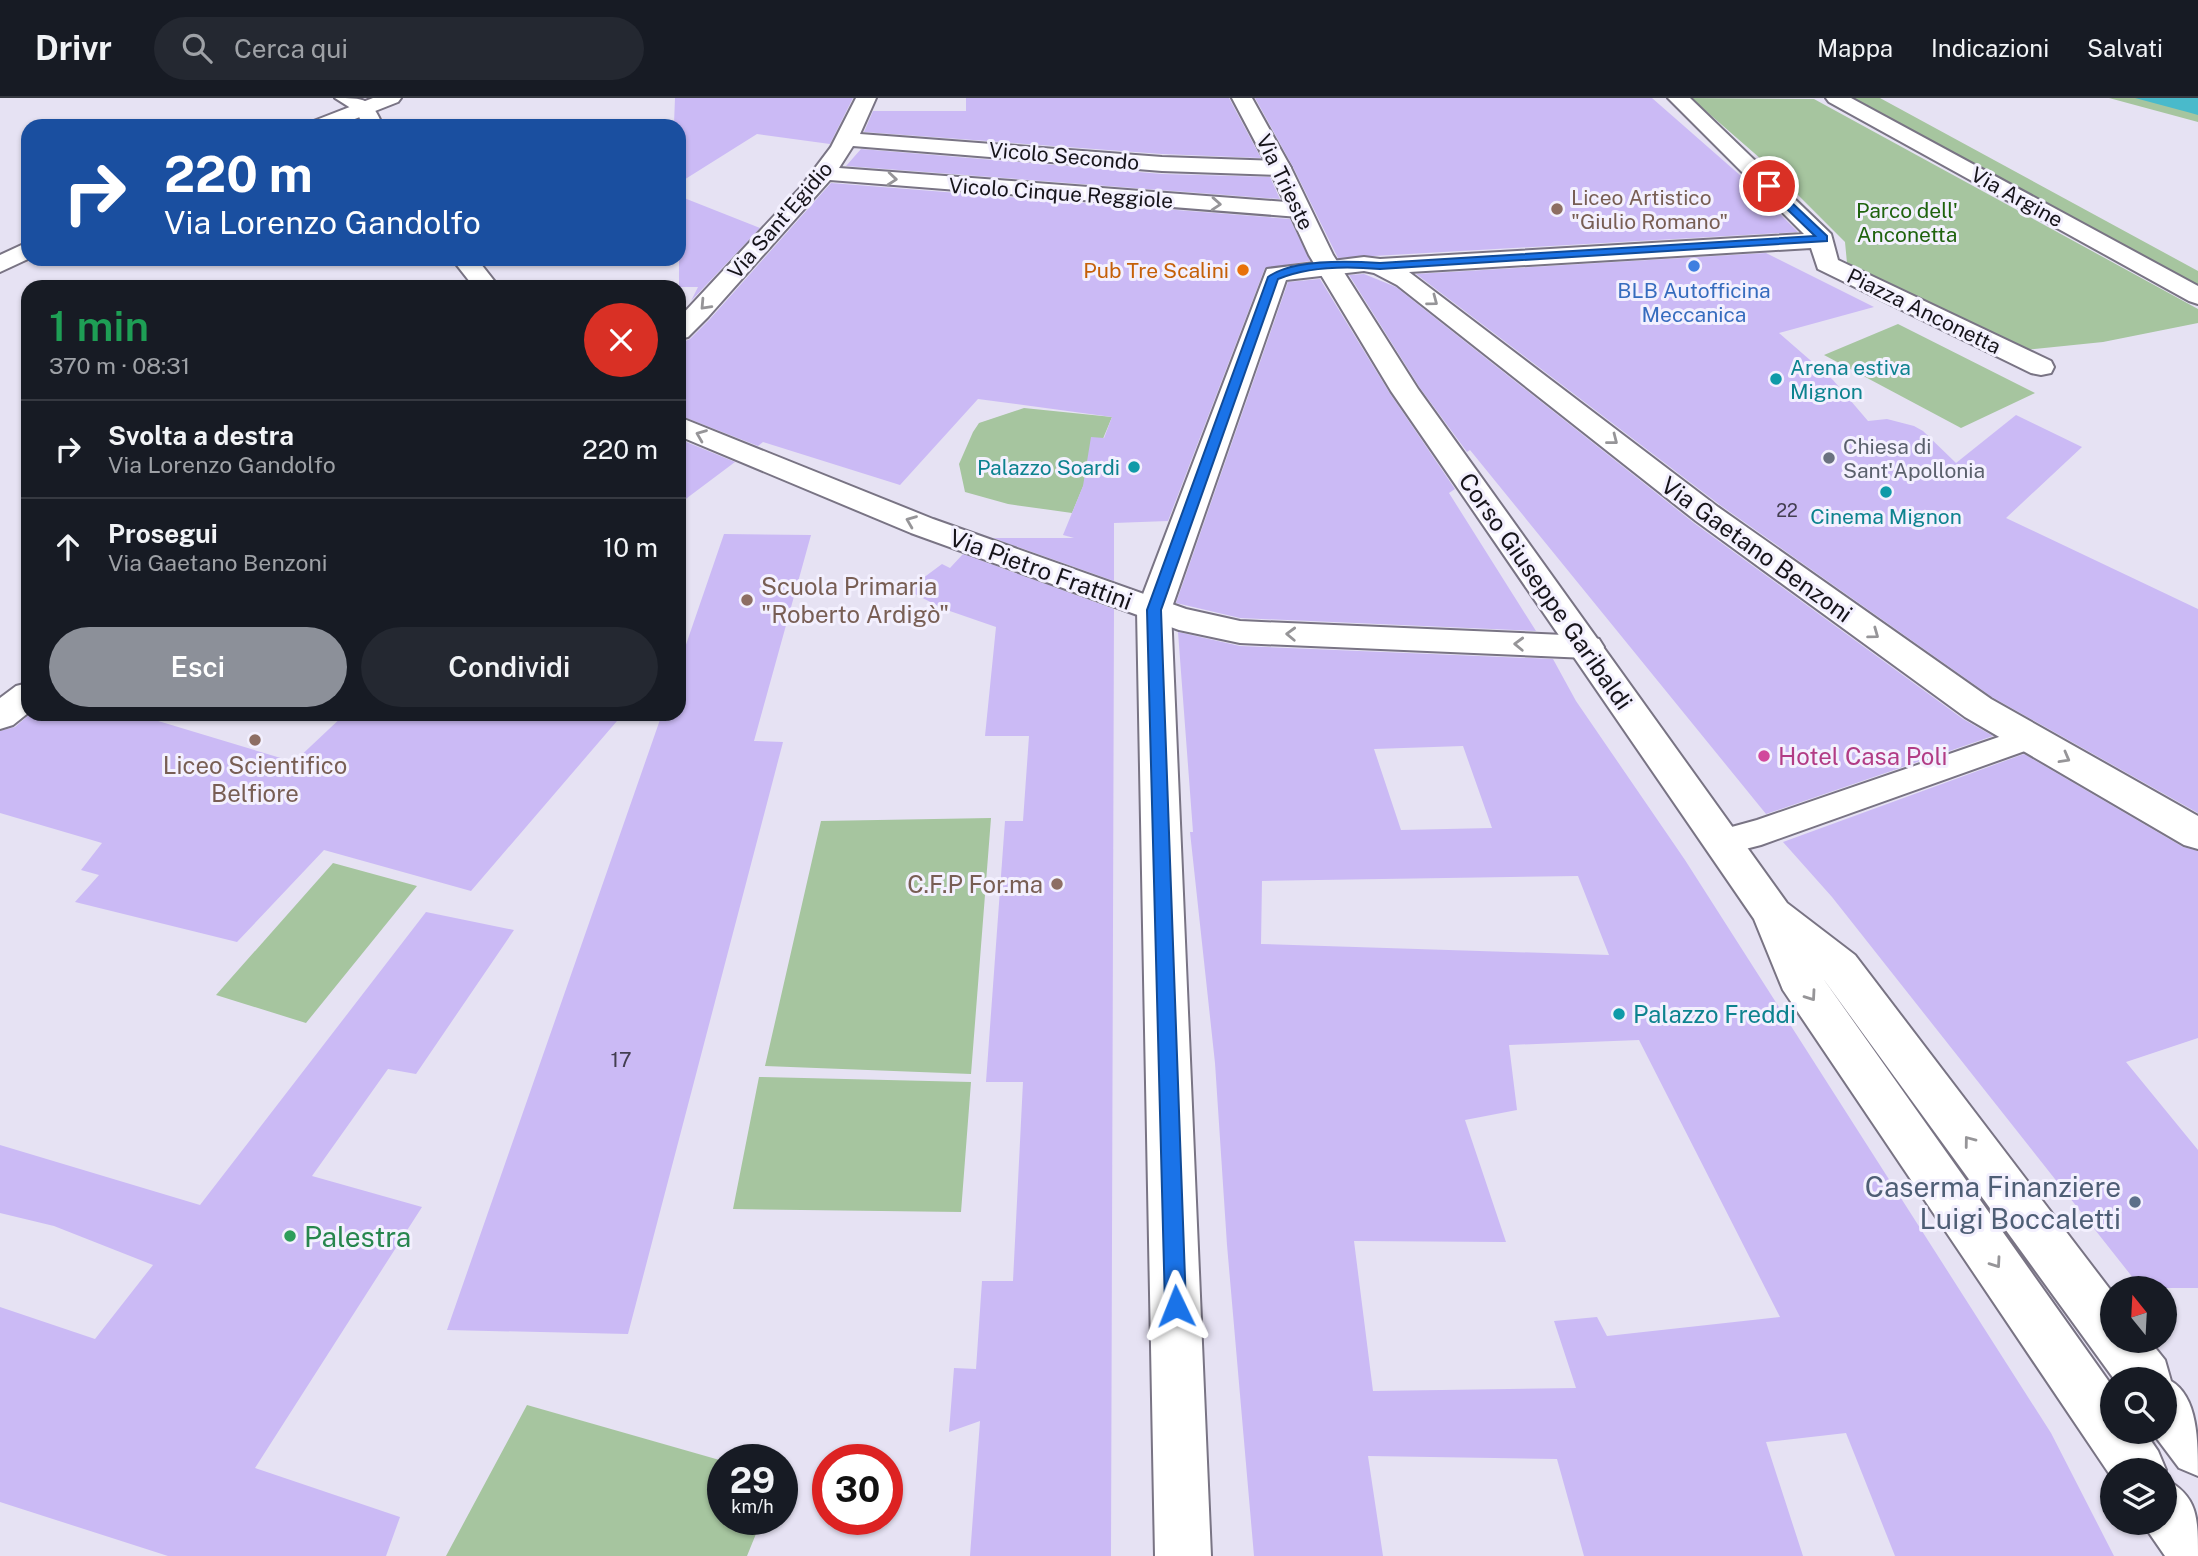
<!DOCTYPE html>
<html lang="it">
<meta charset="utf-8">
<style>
body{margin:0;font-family:"Public Sans",sans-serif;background:#242831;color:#f1f3f6;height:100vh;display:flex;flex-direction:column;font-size:26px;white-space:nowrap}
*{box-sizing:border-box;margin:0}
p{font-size:23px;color:#9ea1a6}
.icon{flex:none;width:38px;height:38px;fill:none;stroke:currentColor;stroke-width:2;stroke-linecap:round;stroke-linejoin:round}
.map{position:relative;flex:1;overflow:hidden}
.side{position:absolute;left:21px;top:182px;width:665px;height:441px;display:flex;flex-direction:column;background:#171b24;border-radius:21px;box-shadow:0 2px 5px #0004}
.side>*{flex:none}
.top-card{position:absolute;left:21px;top:21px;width:665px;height:147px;border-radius:21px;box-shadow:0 2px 5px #0004;background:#1a4fa0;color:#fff;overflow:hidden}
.needle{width:46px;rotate:342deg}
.controls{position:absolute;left:2100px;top:1178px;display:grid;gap:14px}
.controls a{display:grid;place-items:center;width:77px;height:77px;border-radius:50%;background:#171b24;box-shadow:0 2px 5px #0004;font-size:35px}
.speed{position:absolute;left:707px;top:1346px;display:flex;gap:14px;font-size:35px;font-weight:700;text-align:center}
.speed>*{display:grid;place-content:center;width:91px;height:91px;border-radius:50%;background:#171b24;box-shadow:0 2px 5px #0004;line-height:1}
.speed small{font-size:18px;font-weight:400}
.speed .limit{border:10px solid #d22;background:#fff;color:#111}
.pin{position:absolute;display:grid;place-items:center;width:60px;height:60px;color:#fff;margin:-30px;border:4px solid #fff;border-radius:50%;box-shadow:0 2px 7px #0007}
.me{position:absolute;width:77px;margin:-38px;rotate:358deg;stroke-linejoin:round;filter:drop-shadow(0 0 5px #0008)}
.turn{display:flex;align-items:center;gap:24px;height:147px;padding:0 28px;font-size:32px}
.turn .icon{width:91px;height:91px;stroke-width:2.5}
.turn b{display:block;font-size:49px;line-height:60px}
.round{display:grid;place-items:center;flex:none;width:74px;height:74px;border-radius:37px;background:#242831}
.head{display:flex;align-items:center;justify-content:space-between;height:119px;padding:0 28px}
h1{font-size:42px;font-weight:600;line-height:52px;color:#1e9e55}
.cta{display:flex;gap:14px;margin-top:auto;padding:14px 28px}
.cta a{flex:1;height:80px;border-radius:42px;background:#8c9099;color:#fff;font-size:28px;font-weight:600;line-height:80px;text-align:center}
.cta a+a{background:#242831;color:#f1f3f6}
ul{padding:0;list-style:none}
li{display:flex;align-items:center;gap:21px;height:98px;padding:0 28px;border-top:2px solid #363941}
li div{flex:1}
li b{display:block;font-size:26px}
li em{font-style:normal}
header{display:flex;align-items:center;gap:42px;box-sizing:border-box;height:98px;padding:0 35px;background:#171b24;border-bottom:2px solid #363941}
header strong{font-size:33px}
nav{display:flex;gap:38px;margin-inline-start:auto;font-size:24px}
.search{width:490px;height:63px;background:#242831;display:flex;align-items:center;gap:18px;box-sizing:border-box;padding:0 24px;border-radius:38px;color:#9ea1a6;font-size:26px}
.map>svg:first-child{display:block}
.green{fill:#a6c59f}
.water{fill:#49bacb}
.building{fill:#cbbaf5;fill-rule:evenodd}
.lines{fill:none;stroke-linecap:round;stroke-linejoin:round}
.pedestrian-casing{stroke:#797484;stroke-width:4}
.minor-casing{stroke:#797484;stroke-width:4}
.tertiary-casing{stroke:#797484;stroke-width:4}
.secondary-casing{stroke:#797484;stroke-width:4}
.pedestrian{fill:#fff;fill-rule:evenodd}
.minor{fill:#fff;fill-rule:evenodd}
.tertiary{fill:#fff;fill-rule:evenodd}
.secondary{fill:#fff;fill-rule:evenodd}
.oneway{stroke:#969598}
.route{fill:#1a73e8;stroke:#114b97;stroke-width:2}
.education-dot{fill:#8d6e63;stroke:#f3f0fe;stroke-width:2.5}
.shop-dot{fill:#3f7fe0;stroke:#f3f0fe;stroke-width:2.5}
.food-dot{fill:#e8710a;stroke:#f3f0fe;stroke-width:2.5}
.culture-dot{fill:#0f9aa8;stroke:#f3f0fe;stroke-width:2.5}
.worship-dot{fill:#6b7280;stroke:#f3f0fe;stroke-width:2.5}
.hotel-dot{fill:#d1479c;stroke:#f3f0fe;stroke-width:2.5}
.service-dot{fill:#5c6f8a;stroke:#f3f0fe;stroke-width:2.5}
.leisure-dot{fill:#2e9e5b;stroke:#f3f0fe;stroke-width:2.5}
.labels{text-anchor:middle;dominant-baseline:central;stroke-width:6;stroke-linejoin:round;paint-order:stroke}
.far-number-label{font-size:18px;fill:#433e51}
.far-street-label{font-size:21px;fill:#16141a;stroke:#f3f0fe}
.far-education-label{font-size:21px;fill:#785e54;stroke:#f3f0fe;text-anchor:start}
.far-park-label{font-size:21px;fill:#1f630e;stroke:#f3f0fe}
.far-food-label{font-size:21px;fill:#c56008;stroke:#f3f0fe;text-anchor:end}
.far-shop-label{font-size:21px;fill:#366cbe;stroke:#f3f0fe}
.far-culture-label{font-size:21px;fill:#0d838f;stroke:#f3f0fe;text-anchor:start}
.far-worship-label{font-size:21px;fill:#5b616d;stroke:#f3f0fe;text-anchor:start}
.number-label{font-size:21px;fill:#433e51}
.street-label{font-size:24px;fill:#16141a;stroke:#f3f0fe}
.education-label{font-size:24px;fill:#785e54;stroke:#f3f0fe;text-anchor:start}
.hotel-label{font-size:24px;fill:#b23c85;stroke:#f3f0fe;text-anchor:start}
.culture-label{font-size:24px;fill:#0d838f;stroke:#f3f0fe;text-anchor:start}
.near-service-label{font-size:28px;fill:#4e5e75;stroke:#f3f0fe;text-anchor:end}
.near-leisure-label{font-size:28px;fill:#27864d;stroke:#f3f0fe;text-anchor:start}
</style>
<header>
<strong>Drivr</strong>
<div class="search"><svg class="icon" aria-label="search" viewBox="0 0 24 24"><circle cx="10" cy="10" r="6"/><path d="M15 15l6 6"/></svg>Cerca qui</div>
<nav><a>Mappa</a><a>Indicazioni</a><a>Salvati</a></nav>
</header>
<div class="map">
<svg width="2198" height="1458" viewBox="0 0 2198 1458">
<rect width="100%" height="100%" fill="#e6e2f3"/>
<path class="green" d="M 1691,0 L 1814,1 L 2198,211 L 2198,225 L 2103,244 L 2024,252 L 1847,165 L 1845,144 L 1769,68 Z
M 1850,0 L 1880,0 L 1891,6 L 2198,173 L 2198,188 Z
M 2109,0 L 2198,0 L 2198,24 Z
M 1898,226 L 2035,295 L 1961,330 L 1824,257 Z
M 1024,310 L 1112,319 L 1072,415 L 1008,406 L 965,394 L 959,366 L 973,334 L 979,325 Z
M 991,720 L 971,976 L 765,968 L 821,723 Z
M 333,765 L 417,788 L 306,925 L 216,897 Z
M 759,979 L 971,984 L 961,1114 L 733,1111 Z
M 527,1307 L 723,1363 L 723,1421 L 762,1421 L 747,1458 L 446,1458 Z"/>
<path class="water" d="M 2135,0 L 2198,0 L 2198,17 L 2191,15 Z"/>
<path class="building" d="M 675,0 L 853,0 L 830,46 L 757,36 L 679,85 L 679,27 L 674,26 Z
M 966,0 L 1229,0 L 1261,60 L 1162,56 L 864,34 L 873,13 L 966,13 Z
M 1255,0 L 1652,0 L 1749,85 L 1798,134 L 1338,160 L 1293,69 Z
M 861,51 L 1162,76 L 1270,79 L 1280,101 L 846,68 Z
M 831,85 L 1290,121 L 1310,163 L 1265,170 L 1168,423 L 1114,425 L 1114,483 L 993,440 L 1074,440 L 1063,437 L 1083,388 L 1091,339 L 1104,340 L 1112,319 L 978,301 L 900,387 L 763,344 L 758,348 L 679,317 L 679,246 L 690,241 L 710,221 Z
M 679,98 L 760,130 L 691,203 L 698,189 L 679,189 Z
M 1766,155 L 1874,209 L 1779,235 L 1833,282 L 1868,323 L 1887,321 L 1914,328 L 1923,333 L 1956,365 L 2016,317 L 2082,349 L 2006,420 L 2198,511 L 2198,715 L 1992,599 L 1720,407 L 1416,176 Z
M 1364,176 L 1396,189 L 1694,425 L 1963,621 L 1993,638 L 1766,716 L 1470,352 L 1467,354 L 1420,290 L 1349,177 Z
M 1320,181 L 1389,294 L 1455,391 L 1449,395 L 1536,533 L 1240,520 L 1176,505 L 1288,184 Z
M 679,341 L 735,364 L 679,406 Z
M 724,436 L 811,437 L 754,643 L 783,644 L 628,1236 L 447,1232 L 662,616 L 679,616 L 679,567 Z
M 963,456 L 1114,511 L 1111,1458 L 970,1458 L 980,1323 L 949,1334 L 954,1270 L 976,1271 L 982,1183 L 1013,1183 L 1023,984 L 986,984 L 1005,723 L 1023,723 L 1029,638 L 985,638 L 996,529 L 944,511 L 907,492 L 942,466 L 950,470 Z
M 1178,534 L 1240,548 L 1553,561 L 1576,603 L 1685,762 L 2051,1335 L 2114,1458 L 1895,1458 L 1846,1335 L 1766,1344 L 1803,1458 L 1584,1458 L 1557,1361 L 1368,1358 L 1383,1458 L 1254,1458 L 1227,1147 L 1215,965 L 1190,734 L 1193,734 ZM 1463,648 L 1492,730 L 1401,732 L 1374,651 ZM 1578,778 L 1609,857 L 1261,846 L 1262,783 ZM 1639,942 L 1780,1219 L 1607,1238 L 1597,1219 L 1554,1223 L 1576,1290 L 1373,1293 L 1354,1143 L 1506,1144 L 1465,1022 L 1517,1012 L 1509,947 Z
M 30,616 L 135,616 L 294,664 L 345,616 L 623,616 L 471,793 L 324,752 L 237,844 L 75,804 L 99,777 L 81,772 L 102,745 L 0,715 L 0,633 L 15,629 Z
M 2024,656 L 2183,749 L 2198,753 L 2198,940 L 2126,964 L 2198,1052 L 2198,1190 L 2141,1190 L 1832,799 L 1783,744 Z
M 426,814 L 514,832 L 416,976 L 388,971 L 312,1078 L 422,1109 L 255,1370 L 400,1419 L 386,1458 L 168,1458 L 0,1404 L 0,1209 L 95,1241 L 153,1167 L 54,1128 L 0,1115 L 0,1047 L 200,1107 Z"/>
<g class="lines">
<defs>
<path id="pedestrian" d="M 2028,629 L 2039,632 L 2044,640 L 2039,648 L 1761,747 L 1722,757 L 1710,753 L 1705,744 L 1710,735 L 1757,722 Z"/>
<path id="minor" d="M 373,0 L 401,0 L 398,4 L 337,28 L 308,28 L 311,24 Z
M 856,0 L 876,0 L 860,36 L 1162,59 L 1280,63 L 1288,65 L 1291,70 L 1288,75 L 1280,77 L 1162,73 L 853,48 L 839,70 L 1299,105 L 1307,107 L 1310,112 L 1307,117 L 1299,119 L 830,82 L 708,219 L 688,239 L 679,241 L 679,220 L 800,90 L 831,49 Z
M 1668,0 L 1690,0 L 1831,136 L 1838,162 L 2051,263 L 2054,269 L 2051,275 L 2041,277 L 2031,275 L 1818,171 L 1811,150 L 1409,174 L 1718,409 L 1991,601 L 2198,718 L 2198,751 L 2184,747 L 1965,619 L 1696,423 L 1397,187 L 1374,175 L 1364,173 L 1286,182 L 1171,512 L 1211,1458 L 1155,1458 L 1137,512 L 1267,171 L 1364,159 L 1380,161 L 1804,136 Z
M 1826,0 L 1851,0 L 2198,188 L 2198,206 L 2189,203 L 1829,4 Z
M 28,144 L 28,161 L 0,174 L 0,157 Z
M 28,585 L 28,615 L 13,627 L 0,631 L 0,600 L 16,588 Z"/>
<path id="tertiary" d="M 335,0 C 365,0 371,0 383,28 L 363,28 L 357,14 Z
M 452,161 L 477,161 L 499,189 L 474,189 Z
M 679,319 L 933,421 L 1186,511 L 1240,523 L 1587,538 L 1599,541 L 1604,549 L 1599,557 L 1587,560 L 1240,545 L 1179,532 L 911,435 L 679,338 Z"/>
<path id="secondary" d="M 1232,0 L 1252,0 L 1291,70 L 1333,157 L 1418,291 L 1787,805 L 1855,857 L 2112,1194 L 2112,1242 L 2149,1242 L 2165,1262 L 2171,1283 C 2198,1299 2198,1343 2198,1378 L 2179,1370 L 2152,1334 L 2165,1334 L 2165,1281 L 2114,1281 L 1822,879 L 2112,1288 L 2112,1334 L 2145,1334 L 2158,1353 L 2166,1372 L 2165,1376 L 2165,1372 L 2112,1372 L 2112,1380 L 1783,892 L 1754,821 L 1391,293 L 1309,157 L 1269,70 Z
M 2165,1381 C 2198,1398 2198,1420 2198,1458 L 2165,1458 L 2145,1429 L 2144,1424 L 2165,1424 Z"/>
</defs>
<use href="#pedestrian" class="pedestrian-casing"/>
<use href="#minor" class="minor-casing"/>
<use href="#tertiary" class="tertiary-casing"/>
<use href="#secondary" class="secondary-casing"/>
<use href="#pedestrian" class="pedestrian"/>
<use href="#minor" class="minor"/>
<use href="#tertiary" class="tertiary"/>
<use href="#secondary" class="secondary"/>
</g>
<defs><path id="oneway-chevron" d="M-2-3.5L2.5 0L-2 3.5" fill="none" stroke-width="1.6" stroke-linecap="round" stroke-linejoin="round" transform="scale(1.75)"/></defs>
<g class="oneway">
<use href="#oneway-chevron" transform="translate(892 81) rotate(5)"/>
<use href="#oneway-chevron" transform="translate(1216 106) rotate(4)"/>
<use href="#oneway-chevron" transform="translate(1433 203) rotate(37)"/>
<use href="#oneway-chevron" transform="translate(705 207) rotate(133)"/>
<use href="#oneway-chevron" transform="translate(701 337) rotate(-158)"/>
<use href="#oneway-chevron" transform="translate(1613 342) rotate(38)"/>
<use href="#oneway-chevron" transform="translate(911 423) rotate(-158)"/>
<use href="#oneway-chevron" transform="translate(1291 536) rotate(-178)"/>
<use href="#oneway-chevron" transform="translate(1874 536) rotate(36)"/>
<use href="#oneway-chevron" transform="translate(1519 546) rotate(-178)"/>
<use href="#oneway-chevron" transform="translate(2065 660) rotate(29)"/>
<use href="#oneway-chevron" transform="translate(1811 898) rotate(55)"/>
<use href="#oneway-chevron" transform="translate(1969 1043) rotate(-127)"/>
<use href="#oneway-chevron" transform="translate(1996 1165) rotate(55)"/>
</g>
<path class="route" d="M 1765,86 L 1772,86 L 1827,138 L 1827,143 L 1380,171 C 1347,168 1309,168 1278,181 L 1161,512 L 1186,1208 L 1183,1215 L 1176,1218 L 1168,1215 L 1165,1208 L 1147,512 L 1268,179 C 1292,161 1351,163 1380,165 L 1815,138 L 1765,90 Z"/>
<g class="education-dot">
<circle cx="1557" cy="111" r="7"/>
<circle cx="747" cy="502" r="7"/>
<circle cx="255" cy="642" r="7"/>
<circle cx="1057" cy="786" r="7"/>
</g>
<circle class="shop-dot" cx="1694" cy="168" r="7"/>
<circle class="food-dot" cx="1243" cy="172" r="7"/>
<g class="culture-dot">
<circle cx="1776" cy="281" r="7"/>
<circle cx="1134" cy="369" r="7"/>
<circle cx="1886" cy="394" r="7"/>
<circle cx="1619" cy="916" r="7"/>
</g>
<circle class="worship-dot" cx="1829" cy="360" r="7"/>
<circle class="hotel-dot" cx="1764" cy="658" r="7"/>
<circle class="service-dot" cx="2135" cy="1104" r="7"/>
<circle class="leisure-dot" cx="290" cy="1138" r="7"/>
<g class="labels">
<g class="far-number-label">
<text x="1787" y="412">22</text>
</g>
<g class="far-street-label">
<text transform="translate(1064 58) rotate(5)">Vicolo Secondo</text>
<text transform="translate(1285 84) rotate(64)">Via Trieste</text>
<text transform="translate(1061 95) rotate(4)">Vicolo Cinque Reggiole</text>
<text transform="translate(2017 99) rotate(29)">Via Argine</text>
<text transform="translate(780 122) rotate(-49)">Via Sant'Egidio</text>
<text transform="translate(1924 213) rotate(26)">Piazza Anconetta</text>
</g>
<g class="far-education-label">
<text x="1571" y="99">Liceo Artistico<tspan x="1571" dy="24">"Giulio Romano"</tspan></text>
</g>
<g class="far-park-label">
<text x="1907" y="112">Parco dell'<tspan x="1907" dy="24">Anconetta</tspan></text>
</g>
<g class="far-food-label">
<text x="1229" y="172">Pub Tre Scalini</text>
</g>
<g class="far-shop-label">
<text x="1694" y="192">BLB Autofficina<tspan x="1694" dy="24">Meccanica</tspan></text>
</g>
<g class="far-culture-label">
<text x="1790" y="269">Arena estiva<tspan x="1790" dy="24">Mignon</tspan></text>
<text x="1120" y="369" text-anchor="end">Palazzo Soardi</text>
<text x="1886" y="418" text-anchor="middle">Cinema Mignon</text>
</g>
<g class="far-worship-label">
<text x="1843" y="348">Chiesa di<tspan x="1843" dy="24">Sant'Apollonia</tspan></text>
</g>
<g class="number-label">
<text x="621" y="961">17</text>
</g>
<g class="street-label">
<text transform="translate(1757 451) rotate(36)">Via Gaetano Benzoni</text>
<text transform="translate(1041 471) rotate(20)">Via Pietro Frattini</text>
<text transform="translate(1546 493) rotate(55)">Corso Giuseppe Garibaldi</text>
</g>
<g class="education-label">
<text x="761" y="488">Scuola Primaria<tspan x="761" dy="28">"Roberto Ardigò"</tspan></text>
<text x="255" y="667" text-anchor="middle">Liceo Scientifico<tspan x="255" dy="28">Belfiore</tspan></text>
<text x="1043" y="786" text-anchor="end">C.F.P For.ma</text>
</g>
<g class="hotel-label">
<text x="1778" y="658">Hotel Casa Poli</text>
</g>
<g class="culture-label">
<text x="1633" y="916">Palazzo Freddi</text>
</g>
<g class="near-service-label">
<text x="2121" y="1088">Caserma Finanziere<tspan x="2121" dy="32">Luigi Boccaletti</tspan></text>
</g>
<g class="near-leisure-label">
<text x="304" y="1138">Palestra</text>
</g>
</g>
</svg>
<div class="controls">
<a><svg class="needle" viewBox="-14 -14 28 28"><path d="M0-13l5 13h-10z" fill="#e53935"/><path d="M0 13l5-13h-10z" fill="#9ea1a6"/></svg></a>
<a><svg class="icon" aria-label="search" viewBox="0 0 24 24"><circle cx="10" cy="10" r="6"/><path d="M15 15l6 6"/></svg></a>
<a><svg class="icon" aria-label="layers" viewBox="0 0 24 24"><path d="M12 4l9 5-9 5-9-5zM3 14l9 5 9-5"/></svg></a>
</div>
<div class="speed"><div>29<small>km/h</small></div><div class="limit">30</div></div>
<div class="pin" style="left:1769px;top:88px;background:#d93025"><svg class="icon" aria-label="arrive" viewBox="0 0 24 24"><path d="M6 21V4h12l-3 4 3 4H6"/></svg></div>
<svg class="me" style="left:1176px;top:1208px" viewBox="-20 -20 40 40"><path d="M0-17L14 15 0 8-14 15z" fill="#1a73e8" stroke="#fff" stroke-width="4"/></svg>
<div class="top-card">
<div class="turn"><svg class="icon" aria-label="right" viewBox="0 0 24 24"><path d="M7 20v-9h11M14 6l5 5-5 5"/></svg><div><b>220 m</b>Via Lorenzo Gandolfo</div></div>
</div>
<section class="side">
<div class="head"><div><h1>1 min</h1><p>370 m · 08:31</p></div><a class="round" style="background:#d93025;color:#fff"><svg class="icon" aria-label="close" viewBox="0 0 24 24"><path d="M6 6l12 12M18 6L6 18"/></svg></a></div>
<ul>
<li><svg class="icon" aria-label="right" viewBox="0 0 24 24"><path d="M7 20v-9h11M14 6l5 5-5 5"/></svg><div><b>Svolta a destra</b><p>Via Lorenzo Gandolfo</p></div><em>220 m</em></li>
<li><svg class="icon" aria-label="ahead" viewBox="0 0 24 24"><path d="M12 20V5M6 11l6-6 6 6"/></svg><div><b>Prosegui</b><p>Via Gaetano Benzoni</p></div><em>10 m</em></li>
</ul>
<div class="cta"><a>Esci</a><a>Condividi</a></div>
</section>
</div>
